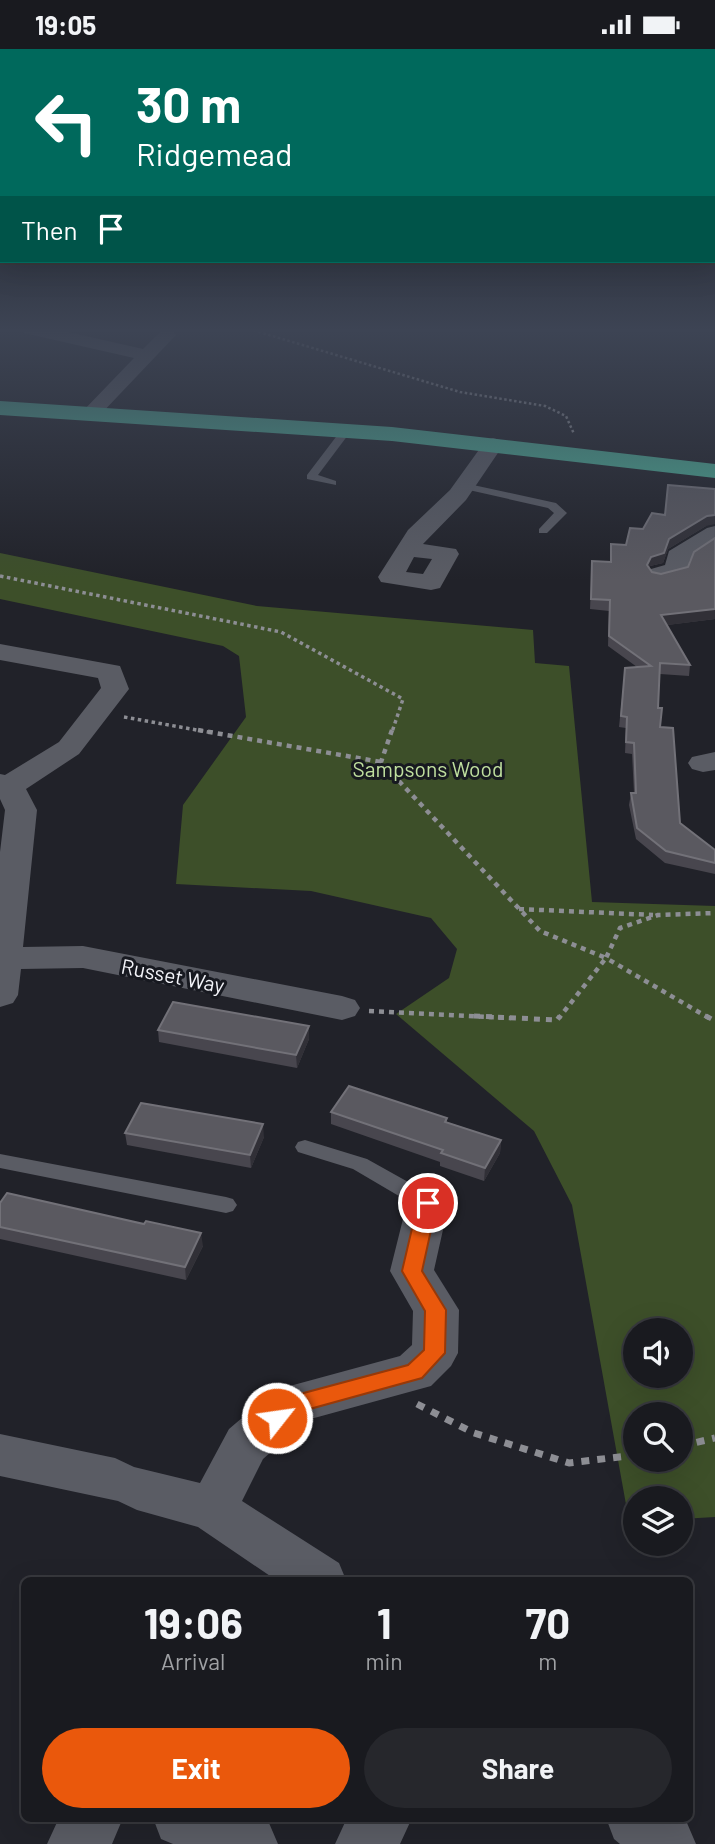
<!DOCTYPE html>
<style>
body{margin:0;font-family:Barlow,sans-serif;background:#26272c;color:#f1f3f6;height:100vh;display:flex;flex-direction:column;font-size:26px;white-space:nowrap}
*{box-sizing:border-box;margin:0}
p{font-size:23px;color:#9fa1a4}
.icon{flex:none;width:38px;height:38px;fill:none;stroke:currentColor;stroke-width:2;stroke-linecap:round;stroke-linejoin:round}
.map{position:relative;flex:1;overflow:hidden}
.drawer{position:absolute;left:21px;top:1528px;width:672px;height:245px;display:flex;flex-direction:column;background:#191a1f;border-radius:10px;box-shadow:0 7px 28px #0002,0 0 0 2px #37383d}
.drawer>*{flex:none}
.guide{position:absolute;left:0px;top:0px;width:716px;height:214px;box-shadow:0 7px 28px #0002,0 0 0 2px #37383d;background:#00695c;color:#fff;overflow:hidden}
.buttons{position:absolute;left:623px;top:1269px;display:grid;gap:14px}
.buttons a{display:grid;place-items:center;width:70px;height:70px;border-radius:50%;background:#191a1f;box-shadow:0 7px 28px #0002,0 0 0 2px #37383d;font-size:35px}
.pin{position:absolute;display:grid;place-items:center;width:60px;height:60px;color:#fff;margin:-30px;border:4px solid #fff;border-radius:50%;box-shadow:0 2px 7px #0007}
.me{position:absolute;width:77px;margin:-38px;rotate:60deg;stroke-linejoin:round;filter:drop-shadow(0 0 5px #0008)}
.turn{display:flex;align-items:center;gap:24px;height:147px;padding:0 21px;font-size:32px}
.turn .icon{width:91px;height:91px;stroke-width:2.5}
.turn b{display:block;font-size:49px;line-height:60px}
.then{display:flex;align-items:center;height:66px;padding:0 21px;background:#0003;gap:14px;font-size:26px}
.eta{display:flex;justify-content:space-evenly;align-items:center;height:119px;text-align:center}
.eta b{font-size:42px;font-weight:700;line-height:49px}
.button{display:flex;gap:14px;margin-top:auto;padding:14px 21px}
.button a{flex:1;height:80px;border-radius:42px;background:#ea580c;color:#fff;font-size:28px;font-weight:700;line-height:80px;text-align:center}
.button a+a{background:#26272c;color:#f1f3f6}
.status{display:flex;justify-content:space-between;align-items:center;height:49px;padding:0 35px;background:#191a1f;direction:ltr}
.status svg{height:19px;fill:currentColor}
.map>svg:first-child{display:block}
.forest{fill:#3d4f29;fill-rule:evenodd}
.lines{fill:none;stroke-linecap:round;stroke-linejoin:round}
.path-far4{stroke:#8d8e94;stroke-width:2.5;stroke-dasharray:2.5 2.5;stroke-linecap:butt}
.path-far3{stroke:#8d8e94;stroke-width:3.5;stroke-dasharray:3.5 3.5;stroke-linecap:butt}
.path-far2{stroke:#8d8e94;stroke-width:4.5;stroke-dasharray:5 5;stroke-linecap:butt}
.path-far1{stroke:#8d8e94;stroke-width:5;stroke-dasharray:6 6;stroke-linecap:butt}
.path{stroke:#8d8e94;stroke-width:7;stroke-dasharray:8 8;stroke-linecap:butt}
.lane{fill:#5a5c64;fill-rule:evenodd}
.street{fill:#5a5c64;fill-rule:evenodd}
.highway{fill:#4cab94;fill-rule:evenodd}
.wall{fill:#48464e}
.shaded-wall{fill:#313037}
.building{fill:#5a5960;stroke:#727178;stroke-width:2}
.route{fill:#ea580c;stroke:#983908;stroke-width:2}
.labels{text-anchor:middle;dominant-baseline:central;stroke-width:6;stroke-linejoin:round;paint-order:stroke}
.park-label{font-size:21px;fill:#c0e09f;stroke:#171920}
.street-label{font-size:21px;fill:#f3f4f9;stroke:#171920}
</style>
<div class="status"><b>19:05</b><svg viewBox="0 0 49 12"><path d="M0 12V9h3v3zM5 12V6h3v6zM10 12V3h3v9zM15 12V0h3v12zM26 1h20v11H26zM47 4h2v5h-2z"/></svg></div>
<div class="map">
<svg width="715" height="1795" viewBox="0 0 715 1795">
<rect width="100%" height="100%" fill="#212229"/>
<path class="forest" d="M 0,504 L 257,557 L 533,581 L 535,614 L 569,617 L 592,853 L 715,857 L 715,1468 L 681,1470 L 681,1449 L 635,1449 L 635,1471 L 629,1472 L 572,1156 L 534,1082 L 396,965 L 449,929 L 457,900 L 431,869 L 311,842 L 176,835 L 183,756 L 246,668 L 239,607 L 223,597 L 0,550 ZM 635,1281 L 681,1281 L 681,1326 L 635,1326 ZM 635,1365 L 681,1365 L 681,1410 L 635,1410 Z"/>
<g class="lines">
<path class="path-far4" d="M 249,280 L 460,343 L 545,357 L 566,367 L 574,385"/>
<path class="path-far3" d="M 0,527 L 281,583 L 403,650 L 392,683
M 124,668 L 208,683"/>
<path class="path-far2" d="M 198,681 L 381,713
M 392,681 L 381,713 L 540,882 L 606,909 L 559,969
M 519,860 L 653,866
M 369,962 L 511,969
M 709,969 L 606,909 L 620,879 L 658,866 L 715,864"/>
<path class="path-far1" d="M 474,967 L 557,971 L 560,967
M 706,967 L 715,972"/>
<path class="path" d="M 417,1355 L 474,1384 L 569,1414 L 635,1406
M 681,1397 L 715,1389"/>
<path class="lane" d="M 342,380 L 351,382 L 318,426 L 336,432 L 336,436 L 307,430 L 307,426 Z
M 464,434 L 556,454 L 567,464 L 547,484 L 539,484 L 539,480 L 554,464 L 548,459 L 460,439 L 458,437 Z
M 305,1091 L 367,1110 L 435,1148 L 439,1154 L 435,1160 L 428,1162 L 421,1160 L 353,1120 L 298,1103 L 295,1098 L 298,1093 Z
M 0,1105 L 226,1148 L 233,1150 L 237,1156 L 233,1162 L 226,1164 L 0,1119 Z"/>
<path class="street" d="M 21,280 L 55,280 L 143,300 L 161,282 L 173,282 L 176,286 L 99,367 L 85,367 L 82,363 L 134,309 L 24,284 Z
M 493,389 L 500,391 L 504,395 L 466,451 L 423,495 L 456,500 L 459,505 L 440,539 L 431,541 L 381,533 L 378,528 L 408,481 L 450,441 L 486,391 ZM 414,508 L 432,510 L 423,525 L 406,523 Z
M 715,477 L 715,495 L 690,511 L 686,525 L 660,532 L 651,530 L 648,525 L 651,520 L 665,516 L 669,502 L 707,479 Z
M 0,595 L 120,617 L 129,640 L 79,705 L 26,740 L 37,761 L 23,898 L 83,897 L 342,947 L 355,951 L 360,959 L 355,967 L 342,971 L 83,919 L 21,920 L 18,946 L 13,954 L 0,958 L 0,803 L 5,761 L 0,750 L 0,725 L 5,726 L 59,693 L 101,639 L 98,629 L 0,611 Z
M 715,703 L 715,721 L 703,723 L 692,720 L 688,714 L 692,708 Z
M 428,1138 L 443,1143 L 449,1154 L 434,1221 L 459,1261 L 458,1304 L 451,1317 L 431,1337 L 307,1371 L 263,1410 L 242,1452 L 339,1514 L 346,1531 L 276,1531 L 198,1478 L 137,1461 L 118,1452 L 0,1427 L 0,1385 L 115,1409 L 134,1418 L 200,1434 L 229,1380 L 275,1341 L 400,1307 L 412,1296 L 413,1262 L 390,1222 L 407,1154 L 413,1143 Z
M 59,1769 L 123,1769 L 112,1795 L 47,1795 Z
M 153,1769 L 258,1769 L 269,1774 L 278,1795 L 173,1795 L 161,1790 Z
M 347,1769 L 412,1769 L 400,1795 L 335,1795 Z
M 606,1769 L 682,1769 L 687,1774 L 696,1795 L 620,1795 L 614,1790 Z"/>
<path class="highway" d="M 0,352 L 392,378 L 715,415 L 715,429 L 392,392 L 0,366 Z"/>
</g>
<path class="wall" d="M 706,477 L 668,500 L 663,514 L 650,517 L 649,520 L 652,523 L 661,525 L 688,518 L 715,489 L 715,570 L 667,576 L 690,616 L 689,627 L 660,625 L 658,659 L 660,678 L 680,774 L 715,801 L 715,825 L 665,814 L 636,790 L 629,756 L 631,744 L 634,744 L 632,705 L 625,704 L 626,679 L 619,678 L 625,619 L 637,618 L 608,597 L 609,562 L 590,560 L 592,512 L 610,513 L 611,495 L 626,496 L 643,480 Z
M 158,981 L 309,990 L 297,1019 L 159,993 Z
M 331,1063 L 447,1069 L 447,1073 L 501,1091 L 500,1104 L 484,1132 L 440,1117 L 440,1113 L 331,1075 Z
M 125,1084 L 264,1088 L 251,1119 L 127,1096 Z
M 0,1154 L 203,1197 L 186,1231 L 0,1190 Z"/>
<path class="shaded-wall" d="M 715,466 L 715,475 L 706,477 L 668,500 L 663,514 L 650,517 L 646,526 L 647,516 L 651,508 L 669,490 L 707,467 Z
M 715,560 L 715,570 L 660,577 L 661,566 Z
M 309,977 L 309,990 L 297,1019 L 296,1006 Z
M 263,1075 L 264,1088 L 251,1119 L 250,1106 Z
M 501,1091 L 500,1104 L 484,1132 L 485,1119 Z
M 201,1184 L 203,1197 L 186,1231 L 185,1218 Z"/>
<path class="building" d="M 668,436 L 715,440 L 715,466 L 707,467 L 669,490 L 664,504 L 651,508 L 647,516 L 652,523 L 661,525 L 688,518 L 694,503 L 715,489 L 715,560 L 661,566 L 690,616 L 660,614 L 658,659 L 662,659 L 660,678 L 673,679 L 680,774 L 715,801 L 715,814 L 666,802 L 637,779 L 631,744 L 636,744 L 634,694 L 626,693 L 627,668 L 621,667 L 625,619 L 651,617 L 609,587 L 610,551 L 591,550 L 592,512 L 611,513 L 611,495 L 626,496 L 630,479 L 643,480 L 652,464 L 665,466 Z
M 173,953 L 309,977 L 296,1006 L 158,981 Z
M 349,1037 L 447,1069 L 445,1073 L 501,1091 L 485,1119 L 441,1104 L 443,1101 L 331,1063 Z
M 141,1054 L 263,1075 L 250,1106 L 125,1084 Z
M 7,1144 L 144,1175 L 146,1172 L 201,1184 L 185,1218 L 0,1178 L 0,1154 Z"/>
<linearGradient id="sky" x2="0" y2="1"><stop stop-color="#121317"/><stop offset="0.53" stop-color="#3d4454"/><stop offset="1" stop-color="#3d4454" stop-opacity="0"/></linearGradient>
<rect width="715" height="531" fill="url(#sky)"/>
<path class="route" d="M 428,1147 L 434,1149 L 437,1154 L 422,1222 L 446,1261 L 445,1304 L 422,1329 L 299,1363 C 289,1371 282,1380 269,1375 L 266,1369 L 269,1362 L 285,1349 L 408,1316 L 424,1301 L 425,1262 L 402,1222 L 418,1154 L 421,1149 Z"/>
<g class="labels">
<g class="park-label">
<text x="428" y="719">Sampsons Wood</text>
</g>
<g class="street-label">
<text transform="translate(173 926) rotate(11)">Russet Way</text>
</g>
</g>
</svg>
<div class="buttons">
<a><svg class="icon" aria-label="sound" viewBox="0 0 24 24"><path d="M4 9h4l5-4v14l-5-4H4zM17 9q2 3 0 6"/></svg></a>
<a><svg class="icon" aria-label="search" viewBox="0 0 24 24"><circle cx="10" cy="10" r="6"/><path d="M15 15l6 6"/></svg></a>
<a><svg class="icon" aria-label="layers" viewBox="0 0 24 24"><path d="M12 4l9 5-9 5-9-5zM3 14l9 5 9-5"/></svg></a>
</div>
<div class="pin" style="left:428px;top:1154px;background:#d93025"><svg class="icon" aria-label="arrive" viewBox="0 0 24 24"><path d="M6 21V4h12l-3 4 3 4H6"/></svg></div>
<svg class="me" style="left:277px;top:1369px" viewBox="-20 -20 40 40"><circle r="17" fill="#ea580c" stroke="#fff" stroke-width="3"/><path d="M0-11L8 9 0 5-8 9z" fill="#fff"/></svg>
<div class="guide">
<div class="turn"><svg class="icon" aria-label="left" viewBox="0 0 24 24"><path d="M17 20v-9H6M10 6l-5 5 5 5"/></svg><div><b>30 m</b>Ridgemead</div></div>
<div class="then">Then<svg class="icon" aria-label="arrive" viewBox="0 0 24 24"><path d="M6 21V4h12l-3 4 3 4H6"/></svg></div>
</div>
<section class="drawer">
<div class="eta">
<div><b>19:06</b><p>Arrival</p></div>
<div><b>1</b><p>min</p></div>
<div><b>70</b><p>m</p></div>
</div>
<div class="button"><a>Exit</a><a>Share</a></div>
</section>
</div>
